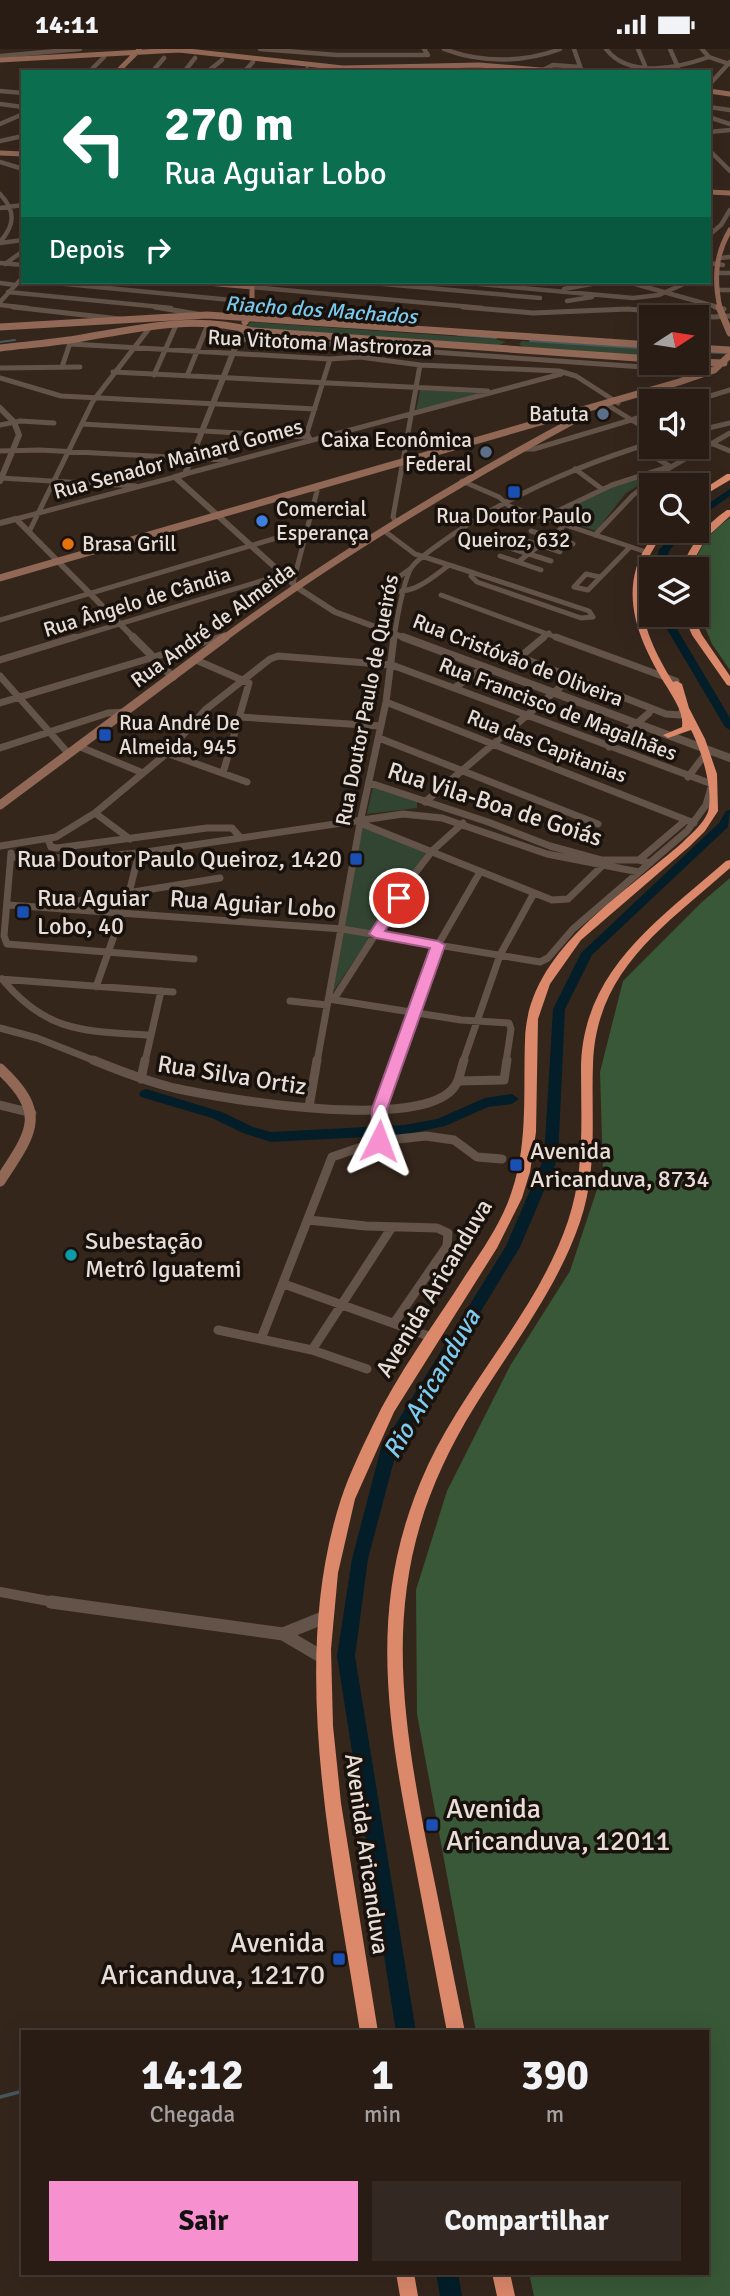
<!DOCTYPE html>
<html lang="pt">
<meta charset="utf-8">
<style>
body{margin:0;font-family:Signika,sans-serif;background:#342922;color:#f1f3f6;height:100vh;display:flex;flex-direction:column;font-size:26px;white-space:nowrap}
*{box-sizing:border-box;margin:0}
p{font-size:23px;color:#a5a1a0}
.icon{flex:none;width:38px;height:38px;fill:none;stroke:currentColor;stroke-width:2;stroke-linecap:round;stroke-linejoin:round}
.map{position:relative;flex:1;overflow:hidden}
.drawer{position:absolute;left:21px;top:1981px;width:688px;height:245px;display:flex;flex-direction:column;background:#281c15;border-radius:0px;box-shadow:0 7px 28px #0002,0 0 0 2px #443a34}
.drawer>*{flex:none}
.top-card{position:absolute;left:21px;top:21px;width:690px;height:214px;border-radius:0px;box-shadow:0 7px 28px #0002,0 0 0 2px #443a34;background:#0b6e4f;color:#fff;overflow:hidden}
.needle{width:46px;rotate:78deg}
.tools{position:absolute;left:639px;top:256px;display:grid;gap:14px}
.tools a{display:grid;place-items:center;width:70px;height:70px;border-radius:0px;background:#281c15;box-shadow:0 7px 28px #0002,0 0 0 2px #443a34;font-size:35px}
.pin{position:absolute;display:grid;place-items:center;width:60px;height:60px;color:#fff;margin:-30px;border:4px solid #fff;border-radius:50%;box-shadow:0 2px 7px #0007}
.me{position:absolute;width:77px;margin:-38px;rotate:3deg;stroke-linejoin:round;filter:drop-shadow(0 0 5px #0008)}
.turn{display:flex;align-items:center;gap:24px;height:147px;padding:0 28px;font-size:32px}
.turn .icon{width:91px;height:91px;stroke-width:2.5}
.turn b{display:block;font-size:49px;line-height:60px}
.then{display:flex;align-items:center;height:66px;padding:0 28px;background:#0003;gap:14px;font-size:26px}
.eta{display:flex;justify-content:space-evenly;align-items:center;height:119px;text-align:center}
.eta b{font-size:42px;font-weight:800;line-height:49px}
.button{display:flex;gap:14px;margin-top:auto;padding:14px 28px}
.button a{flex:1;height:80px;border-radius:0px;background:#f690cf;color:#111;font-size:28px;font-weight:800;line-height:80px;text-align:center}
.button a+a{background:#342922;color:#f1f3f6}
.status{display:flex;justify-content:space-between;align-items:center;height:49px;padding:0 35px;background:#281c15;direction:ltr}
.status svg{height:19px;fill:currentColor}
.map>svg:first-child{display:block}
.green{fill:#324532}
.forest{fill:#385837}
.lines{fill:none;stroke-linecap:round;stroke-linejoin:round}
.stream-far1{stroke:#48585d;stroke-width:2}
.stream{stroke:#48585d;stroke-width:3.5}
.river{fill:#031e29;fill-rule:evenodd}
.minor-far3{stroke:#645348;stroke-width:4.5}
.minor-far2{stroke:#645348;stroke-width:5}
.minor-far1{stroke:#645348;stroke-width:7}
.minor{stroke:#645348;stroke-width:9}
.tertiary-far3{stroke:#645348;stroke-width:6}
.tertiary-far2{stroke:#645348;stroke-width:8}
.tertiary-far1{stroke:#645348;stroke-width:10}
.tertiary{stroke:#645348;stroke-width:13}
.secondary-far3{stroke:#916755;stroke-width:5}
.secondary-far2{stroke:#916755;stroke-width:7}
.secondary-far1{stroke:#916755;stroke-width:9}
.secondary{stroke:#916755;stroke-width:11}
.trunk{fill:#db886b;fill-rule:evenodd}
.route{fill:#f690cf;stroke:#a05e87;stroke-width:2}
.service-dot{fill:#5c6f8a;stroke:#18110c;stroke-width:2.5}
.transit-dot{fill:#1a4fb4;stroke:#18110c;stroke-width:2.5}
.shop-dot{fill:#3f7fe0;stroke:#18110c;stroke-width:2.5}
.food-dot{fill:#e8710a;stroke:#18110c;stroke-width:2.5}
.culture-dot{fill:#0f9aa8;stroke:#18110c;stroke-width:2.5}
.labels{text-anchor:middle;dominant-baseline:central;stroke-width:7;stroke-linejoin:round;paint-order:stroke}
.far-water-label{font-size:21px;font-style:italic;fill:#7cccf1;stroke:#18110c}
.far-street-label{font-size:21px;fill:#e8ded7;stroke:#18110c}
.far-poi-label{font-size:21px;fill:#e8ded7;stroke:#18110c;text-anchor:start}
.street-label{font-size:24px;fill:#e8ded7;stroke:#18110c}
.poi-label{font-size:24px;fill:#e8ded7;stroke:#18110c;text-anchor:start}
.water-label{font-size:26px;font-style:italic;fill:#7cccf1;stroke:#18110c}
.near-poi-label{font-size:28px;fill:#e8ded7;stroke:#18110c;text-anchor:start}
</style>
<div class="status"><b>14:11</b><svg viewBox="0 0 49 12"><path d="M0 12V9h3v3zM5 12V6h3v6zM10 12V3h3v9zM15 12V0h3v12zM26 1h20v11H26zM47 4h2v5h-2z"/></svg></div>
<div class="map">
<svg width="730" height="2247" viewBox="0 0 730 2247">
<rect width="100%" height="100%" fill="#35261c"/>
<path class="green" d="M 250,273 L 495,290 L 506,293 L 499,296 L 250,280 L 248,277 Z
M 522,292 L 651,300 L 651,308 L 523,298 L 519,295 Z
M 420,341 L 423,341 L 481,344 L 416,362 Z
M 663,421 L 626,444 L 596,482 L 551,467 L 603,440 Z
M 373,737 L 417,752 L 417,759 L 367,765 Z
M 363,776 L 427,802 L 333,943 Z"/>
<path class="forest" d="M 730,469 L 730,621 L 712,595 L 697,559 L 696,520 L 692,520 C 699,498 711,482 730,469 Z
M 730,829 L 730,2247 L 534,2247 L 529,2224 L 707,2224 L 707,1983 L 476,1983 L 417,1665 L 416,1541 L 447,1442 L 510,1317 L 570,1222 L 603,1122 L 600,1023 L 623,932 L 702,853 Z"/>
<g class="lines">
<path class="stream-far1" d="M 458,286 L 496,289
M 530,292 L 651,300
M 0,293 L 15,291
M 696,303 L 725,304"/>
<path class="stream" d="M 0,2048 L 23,2042"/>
<path class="river" d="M 730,440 L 730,447 L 696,471 L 696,463 Z
M 677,481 L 687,481 L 669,502 L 665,520 L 655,520 L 659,501 Z
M 658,565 L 668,565 L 730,669 L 730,681 L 725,678 Z
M 730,761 L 728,778 L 592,906 L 565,960 L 558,1109 L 520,1198 L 397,1400 L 368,1510 L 355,1607 L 416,1983 L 396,1983 L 337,1607 L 352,1510 L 381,1399 L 506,1197 L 544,1109 L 553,960 L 581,904 L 719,774 L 726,762 Z
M 146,1040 L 222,1063 L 253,1078 L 271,1083 L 404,1076 L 437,1070 L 485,1049 L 512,1045 L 519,1050 L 512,1055 L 488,1058 L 445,1077 L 404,1086 L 271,1093 L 243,1084 L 212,1069 L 141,1048 L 139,1045 L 141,1042 Z
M 436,2224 L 458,2224 L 462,2247 L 440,2247 Z"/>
<path class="minor-far3" d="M 260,0 L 337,6 L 428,6 L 424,0
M 444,0 C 480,14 524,14 560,0
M 574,0 L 581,20
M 606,0 C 629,30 678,19 709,8
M 638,0 L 646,19
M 670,0 L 678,18
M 702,0 L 709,8 L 729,15
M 0,7 L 80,0
M 89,23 L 104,8
M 152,23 L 164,9
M 184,23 L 195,9
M 207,23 L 222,11
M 244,23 L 253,13
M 304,23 L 307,20
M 539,23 L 553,16 L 580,18
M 709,36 L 730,13
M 0,42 L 23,44
M 0,55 L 23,58
M 709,58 L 730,61
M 709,68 L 730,75
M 0,75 L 23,65
M 709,83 L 730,81
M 0,92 L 23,87
M 709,101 L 730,122
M 0,113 L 23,120
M 0,145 C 16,162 15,176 0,193
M 0,159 L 23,156
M 709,186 L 721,176 L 730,161
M 0,194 L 23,191
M 720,209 L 730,208
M 0,214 L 23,216
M 709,214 L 723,216
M 5,215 L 23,202
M 718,224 L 730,224
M 45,233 L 252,253
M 361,233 L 540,249
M 457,233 L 633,249 L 659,246 L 688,233
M 628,233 L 721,259
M 0,234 L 15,236
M 252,238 L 482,259
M 564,240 L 602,233
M 717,241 L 730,241
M 8,243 L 171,259
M 567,252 L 592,248
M 0,253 L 23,228
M 0,256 L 28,259"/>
<path class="minor-far2" d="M 13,258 L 120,270
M 155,258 L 203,266
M 463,258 L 533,264 L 628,260 L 713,268 L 730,267
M 715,258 L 724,260
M 237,290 L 331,295 L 336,288
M 71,295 L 330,310 L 360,308 L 420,316 L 559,322 L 576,327 L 618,354
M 404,301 L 643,318
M 62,318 L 71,291
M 0,319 L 80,318
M 113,323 L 488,342
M 154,326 L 177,274
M 187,327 L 208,275
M 0,329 L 61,347 L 315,360
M 694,352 L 730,341
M 606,355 L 651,383
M 82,375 L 308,388
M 0,376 L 20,372 L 54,374
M 696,382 L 730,374
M 310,390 L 307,384 L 330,310
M 713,395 L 730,402
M 638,398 L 671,418
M 521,400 L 534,400 L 651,365
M 0,402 L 40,401 L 226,411
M 575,420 L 602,440
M 185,425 L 561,325
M 0,429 L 136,437
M 462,432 L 499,448 L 509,457 L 646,503
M 545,468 L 612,436 L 668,418
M 16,470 L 175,428
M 396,473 L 393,468 L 420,316
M 383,481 L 415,505 L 474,524
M 531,482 L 573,495
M 29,483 L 93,352 L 151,277
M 595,486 L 633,446 L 671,418 L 730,384
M 522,490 L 560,503
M 510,499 L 551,512
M 500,507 L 541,521
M 518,513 L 562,479
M 410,520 L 382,540 C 411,548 427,533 449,516
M 474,524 L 589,562 L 593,568 L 581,569 L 477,533 L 471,527 Z
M 600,528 L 586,525 L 574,538 L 588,541 L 630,498
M 293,534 L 317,442 L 314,440
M 441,546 L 561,590
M 0,571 L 307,480
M 70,590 L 284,525
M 215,590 L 228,586
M 394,590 C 396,574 403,535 410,521 C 415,511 433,500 442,493 C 506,447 576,417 651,394
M 542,590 L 549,584"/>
<path class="minor-far1" d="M 544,588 L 520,608 L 666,665 L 680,666 L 684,658
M 556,588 L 676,632
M 0,611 L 75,588
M 196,611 L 249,634 L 223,724
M 0,627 L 69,705
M 454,639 L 485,618
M 386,653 L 694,774
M 0,654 L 221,588
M 240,668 L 381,677
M 379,689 L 598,775
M 144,696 L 247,733
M 78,697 L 143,724
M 609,698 L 649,664
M 0,699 L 108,664 L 125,663
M 688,728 L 707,703
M 370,734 L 488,773 L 550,797 L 601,811 L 639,811 L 650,814
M 425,753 L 565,634
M 95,764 L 130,790
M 360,774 L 552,851 L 568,850 L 601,818
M 48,790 L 51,798 L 57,799 L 207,779 L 232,779 L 240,788
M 0,797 L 56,788 L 95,764 L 166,705 L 205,661 L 270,610 L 278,607 L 392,616 L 712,735 L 706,756 L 687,782 L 573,880 L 548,909 L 540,913 L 342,880 L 8,856
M 11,804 L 4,887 L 7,895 L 194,910
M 11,808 L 78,809 L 139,804 L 403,765 L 442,769 L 547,805 L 639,823
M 639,811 L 686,771
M 129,844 L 139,804
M 53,856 L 220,829
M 0,930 L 173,943
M 2,930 C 47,984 84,982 149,986
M 96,938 L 122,864
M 329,950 L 461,971 L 509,974 L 511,980 L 506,1013
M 334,950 L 410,831 L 432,802 L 463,774
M 290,952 L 327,956
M 0,979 L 37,989 L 98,1013
M 145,1013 L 161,942
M 317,1013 L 361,769 L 386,653 L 394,588
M 397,1013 L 438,896 L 480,823
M 463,1013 L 500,906 L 534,844"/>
<path class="minor" d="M 93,1011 C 120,1022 146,1032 174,1039 C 224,1050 424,1084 455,1037 C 460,1030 461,1019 464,1011
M 141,1030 L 145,1011
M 458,1032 L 504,1031 L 507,1011
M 0,1056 L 32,1064
M 309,1058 L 317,1011
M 379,1092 L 380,1061 L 397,1011
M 308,1171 L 366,1177 L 437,1179 L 448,1184 L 447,1197 L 394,1274
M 284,1235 L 434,1289
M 218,1281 L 312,1301 L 367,1320
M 261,1290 L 332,1108 L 379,1092 L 426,1087 L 454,1091 L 477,1108 L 502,1110
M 312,1301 L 392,1178"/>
<path class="tertiary-far3" d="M 0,359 L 14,373 L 19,386 L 0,432
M 175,428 L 298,539 L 335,563 L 408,590
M 175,428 L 185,425 L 243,279
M 0,474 L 16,470 L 135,590"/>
<path class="tertiary-far2" d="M 133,588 L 173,628
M 403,588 L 730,709"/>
<path class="tertiary-far1" d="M 0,1543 L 64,1555"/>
<path class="tertiary" d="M 51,1553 L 283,1585 L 322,1608
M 283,1585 L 325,1568"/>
<path class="secondary-far3" d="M 0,11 L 179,1 L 343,19 L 479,16 L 565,23
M 117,23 L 139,1
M 709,42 L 730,45
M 0,104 L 23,105
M 709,143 L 730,144
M 196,233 L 252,238 L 252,259
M 720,259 C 714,231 715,206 730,181"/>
<path class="secondary-far2" d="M 719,258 L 730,284
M 245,273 L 252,258
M 0,278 L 207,266 L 651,296
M 0,299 C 25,296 51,294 76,290 C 135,280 194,265 253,282 L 651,310
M 696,299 L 730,301
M 694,313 L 724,314
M 0,529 L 679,333 L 714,321 L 730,306
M 223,590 C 336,506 458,434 582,367"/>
<path class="secondary-far1" d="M 0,756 L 225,588"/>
<path class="secondary" d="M 0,1020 C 48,1065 32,1083 0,1132"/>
<path class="trunk" d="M 727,425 L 730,425 L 730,431 L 696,451 L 696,445 Z
M 727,461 L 730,461 L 730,467 L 706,489 L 689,520 L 681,520 C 691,495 705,476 727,461 Z
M 656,481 L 664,481 C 658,493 648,507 644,520 C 633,560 653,601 673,633 L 677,632 L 682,635 L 689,659 L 705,690 L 717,725 L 718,762 L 705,782 L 690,797 L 581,891 L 550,935 L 538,970 L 536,1083 L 530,1123 L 522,1149 L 497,1199 L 394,1363 L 355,1450 L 338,1524 L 331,1600 L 333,1677 L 341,1754 L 378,1983 L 360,1983 C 334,1815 287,1616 341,1450 C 349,1426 361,1401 372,1378 C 397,1325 434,1276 465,1227 C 481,1203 497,1180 508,1153 C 529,1101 523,1046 525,991 C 527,902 622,847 683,793 C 691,785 704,774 708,763 C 714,741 701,700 691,681 L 668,689 L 663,686 L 682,678 C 684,664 674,650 667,638 C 646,604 624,562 636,520 C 639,507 649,493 656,481 Z
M 683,565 L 692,565 L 702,586 L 730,627 L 730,637 L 727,636 L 692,586 Z
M 730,811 L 730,819 C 665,877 596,920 593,1015 C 591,1068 598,1121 580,1173 C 550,1261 482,1331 443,1416 C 383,1544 401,1662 427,1796 C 440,1858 452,1920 465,1983 L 447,1983 C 435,1920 423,1857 411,1794 C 385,1660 368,1545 428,1416 C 468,1331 538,1261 568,1172 C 585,1122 581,1071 581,1019 C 582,921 660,870 726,812 Z
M 396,2224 L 414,2224 L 418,2247 L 400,2247 Z
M 492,2224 L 510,2224 L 515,2247 L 497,2247 Z"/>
</g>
<path class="route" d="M 399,844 L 406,849 L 385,882 L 438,892 L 445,896 L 387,1060 L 387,1092 L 379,1097 L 371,1092 L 372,1060 L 430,899 L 376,889 L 369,885 L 394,846 Z"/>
<g class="service-dot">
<circle cx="603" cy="365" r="7"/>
<circle cx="486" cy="403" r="7"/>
</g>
<g class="transit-dot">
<rect x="507" y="436" width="14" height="14" rx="3.5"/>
<rect x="98" y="679" width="14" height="14" rx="3.5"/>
<rect x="349" y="803" width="14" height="14" rx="3.5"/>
<rect x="16" y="856" width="14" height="14" rx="3.5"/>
<rect x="509" y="1109" width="14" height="14" rx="3.5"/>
<rect x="425" y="1769" width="14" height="14" rx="3.5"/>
<rect x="332" y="1903" width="14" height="14" rx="3.5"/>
</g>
<circle class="shop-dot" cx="262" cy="472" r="7"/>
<circle class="food-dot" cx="68" cy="495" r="7"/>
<circle class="culture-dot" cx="71" cy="1206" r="7"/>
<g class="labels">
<g class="far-water-label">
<text transform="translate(321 261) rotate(4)">Riacho dos Machados</text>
</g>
<g class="far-street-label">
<text transform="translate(320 294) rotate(3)">Rua Vitotoma Mastroroza</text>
<text transform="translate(178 410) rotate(-15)">Rua Senador Mainard Gomes</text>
<text transform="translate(137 553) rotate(-17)">Rua Ângelo de Cândia</text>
<text transform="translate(213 576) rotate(-36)">Rua André de Almeida</text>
<text transform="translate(518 611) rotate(21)">Rua Cristóvão de Oliveira</text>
<text transform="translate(367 651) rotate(-79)">Rua Doutor Paulo de Queirós</text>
<text transform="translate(558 660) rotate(21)">Rua Francisco de Magalhães</text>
<text transform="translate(547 697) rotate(21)">Rua das Capitanias</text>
</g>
<g class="far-poi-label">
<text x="589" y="365" text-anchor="end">Batuta</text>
<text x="472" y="391" text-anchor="end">Caixa Econômica<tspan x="472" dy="24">Federal</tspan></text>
<text x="276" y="460">Comercial<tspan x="276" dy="24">Esperança</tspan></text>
<text x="514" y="467" text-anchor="middle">Rua Doutor Paulo<tspan x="514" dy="24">Queiroz, 632</tspan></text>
<text x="82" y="495">Brasa Grill</text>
<text x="119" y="674">Rua André De<tspan x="119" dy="24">Almeida, 945</tspan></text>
</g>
<g class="street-label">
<text transform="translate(495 755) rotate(18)">Rua Vila-Boa de Goiás</text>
<text transform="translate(253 855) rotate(4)">Rua Aguiar Lobo</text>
<text transform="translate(232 1026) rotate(9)">Rua Silva Ortiz</text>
<text transform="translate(434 1239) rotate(-59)">Avenida Aricanduva</text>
<text transform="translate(367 1805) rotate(82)">Avenida Aricanduva</text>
</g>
<g class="poi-label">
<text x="342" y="810" text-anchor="end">Rua Doutor Paulo Queiroz, 1420</text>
<text x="37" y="849">Rua Aguiar<tspan x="37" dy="28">Lobo, 40</tspan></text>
<text x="530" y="1102">Avenida<tspan x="530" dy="28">Aricanduva, 8734</tspan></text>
<text x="85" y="1192">Subestação<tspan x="85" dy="28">Metrô Iguatemi</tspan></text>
</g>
<g class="water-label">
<text transform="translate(432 1335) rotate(-60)">Rio Aricanduva</text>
</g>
<g class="near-poi-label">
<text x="446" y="1760">Avenida<tspan x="446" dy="32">Aricanduva, 12011</tspan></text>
<text x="325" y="1894" text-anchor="end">Avenida<tspan x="325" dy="32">Aricanduva, 12170</tspan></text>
</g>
</g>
</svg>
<div class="tools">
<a><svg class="needle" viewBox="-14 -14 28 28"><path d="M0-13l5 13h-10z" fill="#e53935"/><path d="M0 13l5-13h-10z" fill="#a5a1a0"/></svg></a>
<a><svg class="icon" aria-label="sound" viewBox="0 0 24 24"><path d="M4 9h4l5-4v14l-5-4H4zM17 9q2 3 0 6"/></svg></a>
<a><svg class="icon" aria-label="search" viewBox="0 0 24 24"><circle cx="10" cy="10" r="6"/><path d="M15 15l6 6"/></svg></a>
<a><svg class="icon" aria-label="layers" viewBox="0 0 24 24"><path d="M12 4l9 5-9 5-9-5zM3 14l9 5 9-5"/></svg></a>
</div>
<div class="pin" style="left:399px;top:849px;background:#d93025"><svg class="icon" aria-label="arrive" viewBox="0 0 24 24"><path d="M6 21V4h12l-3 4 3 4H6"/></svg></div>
<svg class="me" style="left:379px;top:1092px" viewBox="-20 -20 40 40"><path d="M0-17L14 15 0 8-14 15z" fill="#f690cf" stroke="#fff" stroke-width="4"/></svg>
<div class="top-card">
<div class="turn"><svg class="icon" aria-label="left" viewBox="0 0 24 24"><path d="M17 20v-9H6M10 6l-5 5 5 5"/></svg><div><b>270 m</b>Rua Aguiar Lobo</div></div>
<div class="then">Depois<svg class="icon" aria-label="right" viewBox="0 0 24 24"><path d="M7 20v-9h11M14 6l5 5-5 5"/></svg></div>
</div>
<section class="drawer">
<div class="eta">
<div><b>14:12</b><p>Chegada</p></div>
<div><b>1</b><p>min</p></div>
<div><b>390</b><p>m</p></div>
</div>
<div class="button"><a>Sair</a><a>Compartilhar</a></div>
</section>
</div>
